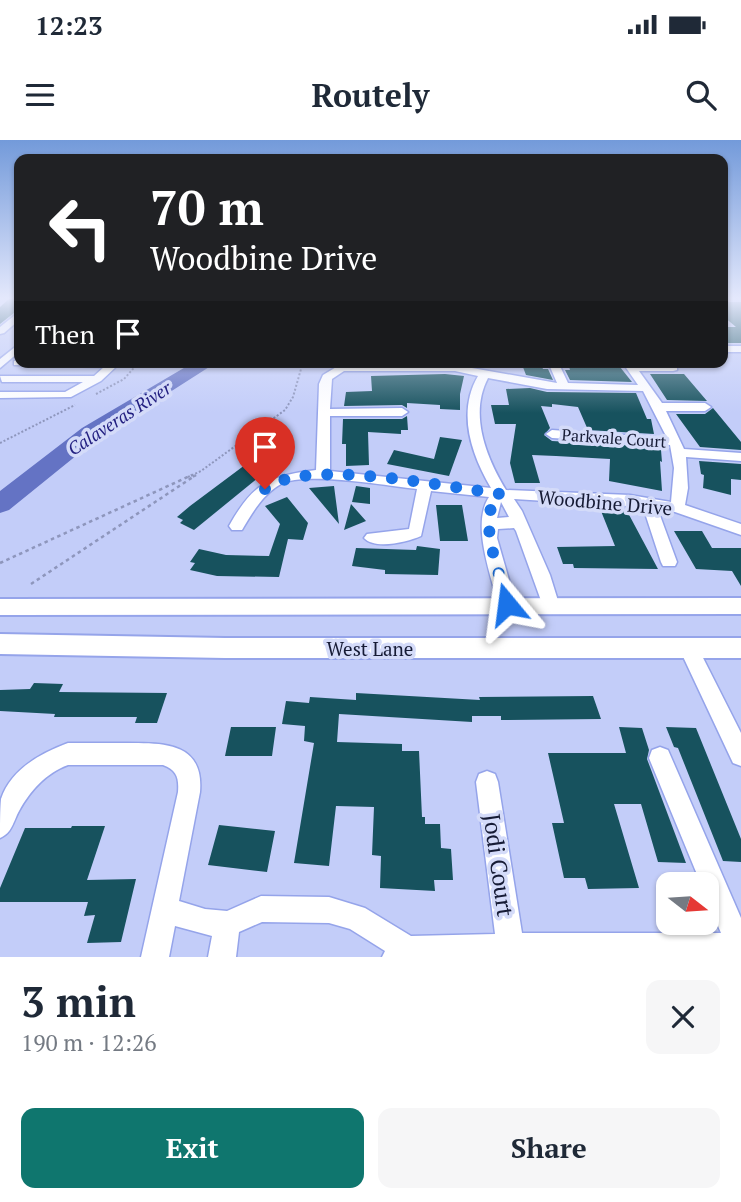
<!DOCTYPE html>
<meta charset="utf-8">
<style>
body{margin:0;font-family:"PT Serif",serif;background:#f6f6f7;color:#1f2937;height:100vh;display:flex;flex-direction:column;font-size:26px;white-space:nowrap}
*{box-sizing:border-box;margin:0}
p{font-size:23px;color:#747a83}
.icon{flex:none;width:38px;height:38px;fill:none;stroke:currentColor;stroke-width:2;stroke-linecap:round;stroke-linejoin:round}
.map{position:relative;height:817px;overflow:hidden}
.details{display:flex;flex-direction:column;background:#fff;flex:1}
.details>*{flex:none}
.hud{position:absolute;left:14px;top:14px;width:714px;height:214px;border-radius:14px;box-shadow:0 2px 5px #0004;background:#202124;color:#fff;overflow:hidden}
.needle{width:46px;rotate:107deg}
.fabs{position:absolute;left:656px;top:732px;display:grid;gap:14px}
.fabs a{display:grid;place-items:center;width:63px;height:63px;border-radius:14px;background:#fff;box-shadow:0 2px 5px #0004;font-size:35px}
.pin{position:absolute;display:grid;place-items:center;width:60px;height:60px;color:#fff;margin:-72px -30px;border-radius:50% 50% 50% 0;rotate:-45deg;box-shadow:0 0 7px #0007}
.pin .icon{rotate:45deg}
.me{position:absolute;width:77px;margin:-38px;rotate:344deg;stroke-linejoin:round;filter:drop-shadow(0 0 5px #0008)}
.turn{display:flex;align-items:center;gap:24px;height:147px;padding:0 21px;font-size:32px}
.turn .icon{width:91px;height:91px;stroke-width:2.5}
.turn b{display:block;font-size:49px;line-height:60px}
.then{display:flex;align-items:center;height:66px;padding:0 21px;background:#0003;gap:14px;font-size:26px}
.round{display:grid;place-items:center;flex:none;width:74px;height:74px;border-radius:14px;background:#f6f6f7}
.headline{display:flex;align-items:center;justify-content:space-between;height:119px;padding:0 21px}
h1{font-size:42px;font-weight:600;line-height:52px}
.primary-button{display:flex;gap:14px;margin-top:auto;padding:14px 21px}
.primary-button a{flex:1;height:80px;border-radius:14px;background:#0f766e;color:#fff;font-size:28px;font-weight:600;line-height:80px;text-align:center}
.primary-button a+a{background:#f6f6f7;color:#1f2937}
.status{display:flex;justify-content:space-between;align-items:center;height:49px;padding:0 35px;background:#fff;direction:ltr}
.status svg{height:19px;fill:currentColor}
header{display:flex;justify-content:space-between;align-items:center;height:91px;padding:0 21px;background:#fff;font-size:32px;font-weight:600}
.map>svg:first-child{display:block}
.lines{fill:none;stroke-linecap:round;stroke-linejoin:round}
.river{fill:#6473c4;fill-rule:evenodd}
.building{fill:#17525e}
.minor-casing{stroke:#95a4ea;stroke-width:3}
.major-casing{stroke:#95a4ea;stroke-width:4}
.path-far1{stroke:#8e96bc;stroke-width:2;stroke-dasharray:2 2;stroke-linecap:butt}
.path{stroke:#8e96bc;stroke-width:2.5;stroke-dasharray:3.5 3.5;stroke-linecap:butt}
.minor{fill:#fff;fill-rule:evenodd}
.major{fill:#fff;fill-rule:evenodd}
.route{stroke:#1a73e8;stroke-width:12;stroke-dasharray:0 21.6}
.labels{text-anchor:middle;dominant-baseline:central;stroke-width:7;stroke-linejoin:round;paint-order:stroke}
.far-street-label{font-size:16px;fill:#161b35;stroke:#d4dbf9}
.far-water-label{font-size:18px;font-style:italic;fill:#221f80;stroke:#d4dbf9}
.street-label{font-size:19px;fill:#161b35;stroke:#d4dbf9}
.near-street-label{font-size:23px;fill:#161b35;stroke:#d4dbf9}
</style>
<div class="status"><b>12:23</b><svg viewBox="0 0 49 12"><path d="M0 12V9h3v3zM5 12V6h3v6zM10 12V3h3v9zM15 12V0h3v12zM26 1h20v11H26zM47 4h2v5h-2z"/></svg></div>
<header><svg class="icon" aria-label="menu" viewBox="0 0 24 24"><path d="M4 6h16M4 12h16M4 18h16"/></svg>Routely<svg class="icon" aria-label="search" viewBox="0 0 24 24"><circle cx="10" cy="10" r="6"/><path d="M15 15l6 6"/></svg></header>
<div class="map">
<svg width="741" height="817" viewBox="0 0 741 817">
<rect width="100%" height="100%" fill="#c3cdf9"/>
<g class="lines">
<path class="river" d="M 194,222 L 217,222 L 98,298 L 9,370 L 0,373 L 0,351 L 82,288 Z"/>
</g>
<path class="building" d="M 10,158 L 19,158 L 19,169 L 0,184 L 0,167 Z
M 723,162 L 741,162 L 741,203 L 723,203 L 723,187 L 736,187 L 723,176 Z
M 521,222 L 540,222 L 543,229 L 548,229 L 553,240 L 526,235 Z
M 568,222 L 616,222 L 632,242 L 570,240 L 565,230 L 570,230 Z
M 445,234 L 464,236 L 460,254 L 460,270 L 440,269 L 440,265 L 407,263 L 407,268 L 402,265 L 344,266 L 346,252 L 372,251 L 371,236 Z
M 650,234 L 684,234 L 707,261 L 667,260 Z
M 530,248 L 547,252 L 636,253 L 647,279 L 651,279 L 654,294 L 588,290 L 578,267 L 552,264 L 552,267 L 541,266 L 550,288 L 544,295 L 552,301 L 657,307 L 661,310 L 662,322 L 660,321 L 662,351 L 609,341 L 610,319 L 556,316 L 532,315 L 540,343 L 515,343 L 510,323 L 516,284 L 495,284 L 491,265 L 509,265 L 506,249 Z
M 713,268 L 741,302 L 741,310 L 700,307 L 676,274 L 705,274 Z
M 407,276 L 408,290 L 401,290 L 401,294 L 368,292 L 369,325 L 346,326 L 346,304 L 342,304 L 343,279 L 402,279 Z
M 440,297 L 462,300 L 449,336 L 387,324 L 394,310 L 434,319 Z
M 261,313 L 280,320 L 194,390 L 180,383 L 183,380 L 177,377 L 190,366 Z
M 699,321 L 741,324 L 741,340 L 731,339 L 731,355 L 703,348 L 704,335 L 701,334 Z
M 334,346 L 339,384 L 309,348 Z
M 356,346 L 370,348 L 370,364 L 352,362 Z
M 287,357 L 308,383 L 303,400 L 288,399 L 279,437 L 217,436 L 190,430 L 195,423 L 190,422 L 199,409 L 226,415 L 269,416 L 280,384 L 265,366 Z
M 351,364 L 366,381 L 344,390 Z
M 436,365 L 462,365 L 468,401 L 440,401 Z
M 601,371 L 627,371 L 658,429 L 574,428 L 573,424 L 563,424 L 557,407 L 615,406 Z
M 674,391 L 702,391 L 712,408 L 741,408 L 741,446 L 732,431 L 696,429 Z
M 417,406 L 440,409 L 438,435 L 385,434 L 385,430 L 352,426 L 356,408 L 416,410 Z
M 34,543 L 63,544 L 59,552 L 167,553 L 157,583 L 135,583 L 137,577 L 54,577 L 55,574 L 0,571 L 0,550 L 30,549 Z
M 356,553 L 480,560 L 479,557 L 593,556 L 601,579 L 501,580 L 501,576 L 472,576 L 472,582 L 339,574 L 337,602 L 402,604 L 402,611 L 419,611 L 422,677 L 425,677 L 425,684 L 440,684 L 441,708 L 451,709 L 453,740 L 434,740 L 435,751 L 380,748 L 381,716 L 372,715 L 374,667 L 336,666 L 329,726 L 294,723 L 314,603 L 304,601 L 305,586 L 282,584 L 286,561 L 309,563 L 310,557 L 356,560 Z
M 231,587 L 276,587 L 272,616 L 225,616 Z
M 619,587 L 642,588 L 649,610 L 647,619 L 686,723 L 658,722 L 641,664 L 614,664 L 639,748 L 588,749 L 585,738 L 564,738 L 552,683 L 564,683 L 548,613 L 626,613 Z
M 666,587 L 696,588 L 741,699 L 741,722 L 723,721 L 678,608 L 674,607 Z
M 219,685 L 275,691 L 267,732 L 208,725 Z
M 72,686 L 105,686 L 87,740 L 136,739 L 121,802 L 87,803 L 95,775 L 84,776 L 88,762 L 0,762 L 0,748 L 25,688 L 71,688 Z"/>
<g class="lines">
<defs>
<path id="minor" d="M 19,172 L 19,180 L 4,193 L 0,194 L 0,187 Z
M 19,204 L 19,212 L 0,228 L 0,219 Z
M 723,206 L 741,206 L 741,212 L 723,212 Z
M 18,220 L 19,222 L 119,224 L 101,241 L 71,257 L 0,258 L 0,252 L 65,252 L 83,242 L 2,242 L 0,236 L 94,236 L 104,227 L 14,225 L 14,221 Z
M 548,222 L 558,222 L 568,243 L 638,245 L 622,222 L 677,226 L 677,230 L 673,231 L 639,231 L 662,263 L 705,263 L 711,267 L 705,271 L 666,271 L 684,309 L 741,313 L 741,321 L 686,317 L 688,348 L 685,365 L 741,384 L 741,395 L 675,372 L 658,370 L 677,422 L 675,426 L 663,426 L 661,422 L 643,367 L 514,359 L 522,371 L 550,435 L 559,464 L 556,469 L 550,471 L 544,469 L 516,391 L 514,388 L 498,389 L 497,398 L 516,464 L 513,469 L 507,471 L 501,469 L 498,464 C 491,435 471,384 489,357 L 431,351 L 421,396 C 408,402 375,410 364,398 L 367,394 L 409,389 L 417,349 C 388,346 304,331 281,344 C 263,354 252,373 242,390 L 232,390 L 229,386 C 253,343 269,336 316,330 L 319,244 L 323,235 L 338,226 L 455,225 L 557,243 ZM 344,231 L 455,231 L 478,236 C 457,272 471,314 491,348 L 330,331 L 330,276 L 402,276 L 408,272 L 402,268 L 330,269 L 332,239 ZM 488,238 L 547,249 L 643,251 L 667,298 L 552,290 L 546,294 L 552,298 L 670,305 L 674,328 L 671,362 L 630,355 L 506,350 C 486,317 469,274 488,238 ZM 501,362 L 509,377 L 497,378 Z
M 688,500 L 695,502 L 741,593 L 741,626 L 733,623 L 679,508 L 681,502 Z
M 68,603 C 88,603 108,603 128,603 C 165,603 204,603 200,652 L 179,761 L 205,769 L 227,771 L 261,756 L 329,757 L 365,768 L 411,796 L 495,794 L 476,642 L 479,634 L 487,631 L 495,634 L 498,642 L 522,793 L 721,793 L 707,760 L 707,744 L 701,744 L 649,618 L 652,610 L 660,607 L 668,610 L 741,778 L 741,817 L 382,817 L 385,811 L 350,789 L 329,783 L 262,782 L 239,792 L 236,817 L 208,817 L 212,796 L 175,786 L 169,817 L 141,817 L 178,652 C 179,638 177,630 163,625 L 68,625 C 46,633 30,651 19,671 C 13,682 12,693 0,698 C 0,686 0,670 1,659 C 11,629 41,613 68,603 Z"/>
<path id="major" d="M 741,458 L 741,474 L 0,475 L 0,459 Z
M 0,494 L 225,498 L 741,498 L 741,518 L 225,518 L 0,514 Z"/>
</defs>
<use href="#minor" class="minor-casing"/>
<use href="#major" class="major-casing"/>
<path class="path-far1" d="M 96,254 L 124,239 L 139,222
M 0,303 L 75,265
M 188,337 L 201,331 L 285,270 L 293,257 L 303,222
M 193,337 L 196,335"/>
<path class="path" d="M 0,423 L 192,335
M 31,444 L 196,335"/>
<use href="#minor" class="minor"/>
<use href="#major" class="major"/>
</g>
<linearGradient id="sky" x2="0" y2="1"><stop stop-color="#739ada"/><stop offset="0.58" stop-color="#e4e8fc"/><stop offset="1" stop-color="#e4e8fc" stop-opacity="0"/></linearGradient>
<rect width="741" height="273" fill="url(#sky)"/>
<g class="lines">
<path class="route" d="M 265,349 C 305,317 448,347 500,354 L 491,361 L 489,398 L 507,464"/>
</g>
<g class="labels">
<g class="far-street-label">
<text transform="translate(614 298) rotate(4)">Parkvale Court</text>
</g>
<g class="far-water-label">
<text transform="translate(119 278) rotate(-33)">Calaveras River</text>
</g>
<g class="street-label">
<text transform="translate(605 362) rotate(5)">Woodbine Drive</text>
<text x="370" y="508">West Lane</text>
</g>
<g class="near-street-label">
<text transform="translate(499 725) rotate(82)">Jodi Court</text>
</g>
</g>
</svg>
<div class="fabs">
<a><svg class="needle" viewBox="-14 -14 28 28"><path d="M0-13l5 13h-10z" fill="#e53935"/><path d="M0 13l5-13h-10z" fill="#747a83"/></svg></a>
</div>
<div class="pin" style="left:265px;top:349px;background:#d93025"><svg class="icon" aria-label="arrive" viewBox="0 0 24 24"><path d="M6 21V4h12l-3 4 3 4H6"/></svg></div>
<svg class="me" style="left:507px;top:464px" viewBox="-20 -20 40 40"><path d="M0-17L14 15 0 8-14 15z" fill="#1a73e8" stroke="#fff" stroke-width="4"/></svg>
<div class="hud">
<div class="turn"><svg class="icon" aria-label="left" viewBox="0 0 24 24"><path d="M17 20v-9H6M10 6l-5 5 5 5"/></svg><div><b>70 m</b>Woodbine Drive</div></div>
<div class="then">Then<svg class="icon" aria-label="arrive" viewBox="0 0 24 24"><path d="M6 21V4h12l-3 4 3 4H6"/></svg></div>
</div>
</div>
<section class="details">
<div class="headline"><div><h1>3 min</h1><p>190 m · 12:26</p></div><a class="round"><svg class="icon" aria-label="close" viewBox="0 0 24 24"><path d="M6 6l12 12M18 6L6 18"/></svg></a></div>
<div class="primary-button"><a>Exit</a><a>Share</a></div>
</section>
